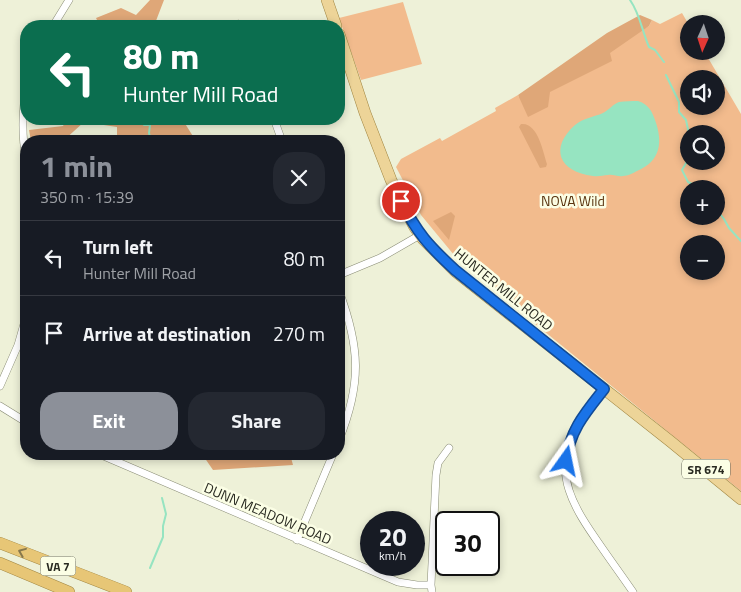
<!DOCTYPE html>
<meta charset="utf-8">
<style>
body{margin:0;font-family:"Titillium Web",sans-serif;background:#242831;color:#f1f3f6;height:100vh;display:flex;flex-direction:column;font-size:19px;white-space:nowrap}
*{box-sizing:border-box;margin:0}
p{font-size:16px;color:#9ea1a6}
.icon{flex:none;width:28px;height:28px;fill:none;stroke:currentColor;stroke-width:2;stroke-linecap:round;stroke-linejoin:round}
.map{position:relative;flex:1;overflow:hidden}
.sheet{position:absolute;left:20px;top:135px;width:325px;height:325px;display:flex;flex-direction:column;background:#171b24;border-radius:20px;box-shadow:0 2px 8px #0003}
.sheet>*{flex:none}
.guide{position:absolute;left:20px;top:20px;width:325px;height:105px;border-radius:20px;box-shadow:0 2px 8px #0003;background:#0b6e4f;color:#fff;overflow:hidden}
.needle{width:32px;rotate:183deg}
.fabs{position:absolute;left:680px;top:15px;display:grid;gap:10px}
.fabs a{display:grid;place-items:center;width:45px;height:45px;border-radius:50%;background:#171b24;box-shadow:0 2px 8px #0003;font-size:25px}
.speed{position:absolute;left:360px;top:511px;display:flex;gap:10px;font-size:25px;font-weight:700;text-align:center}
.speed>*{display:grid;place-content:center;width:65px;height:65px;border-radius:50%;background:#171b24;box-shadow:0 2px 8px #0003;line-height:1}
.speed small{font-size:12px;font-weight:400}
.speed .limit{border:2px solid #111;border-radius:8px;background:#fff;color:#111}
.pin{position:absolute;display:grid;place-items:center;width:42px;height:42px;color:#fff;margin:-21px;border:2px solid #fff;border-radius:50%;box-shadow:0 1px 5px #0007}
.me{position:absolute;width:55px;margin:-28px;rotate:12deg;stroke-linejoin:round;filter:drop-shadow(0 0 4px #0008)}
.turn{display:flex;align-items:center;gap:18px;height:105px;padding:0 20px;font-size:22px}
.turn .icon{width:65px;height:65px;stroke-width:2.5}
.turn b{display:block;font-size:35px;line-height:42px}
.round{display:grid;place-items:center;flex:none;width:52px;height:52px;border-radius:20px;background:#242831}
.overview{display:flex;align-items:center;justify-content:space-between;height:85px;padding:0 20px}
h1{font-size:30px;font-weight:700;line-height:38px;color:#8c9099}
.button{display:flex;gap:10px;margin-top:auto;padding:10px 20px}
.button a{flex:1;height:58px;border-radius:20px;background:#8c9099;color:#fff;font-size:20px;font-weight:700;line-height:58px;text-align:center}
.button a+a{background:#242831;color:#f1f3f6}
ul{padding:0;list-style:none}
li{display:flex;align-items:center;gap:15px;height:75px;padding:0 20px;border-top:1px solid #363941}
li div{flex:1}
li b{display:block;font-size:19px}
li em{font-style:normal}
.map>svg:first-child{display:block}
.green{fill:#f2bb8d;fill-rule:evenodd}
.forest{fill:#dfa778}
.water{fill:#96e4c1}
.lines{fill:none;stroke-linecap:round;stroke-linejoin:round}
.stream{stroke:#96e4c1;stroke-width:2}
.minor-casing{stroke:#898c75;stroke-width:8}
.primary-casing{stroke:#a18642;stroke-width:12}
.trunk-casing{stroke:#a18642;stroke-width:12}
.minor{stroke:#fff;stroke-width:7}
.primary{stroke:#edd498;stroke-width:11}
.trunk{stroke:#e7c676;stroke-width:11}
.oneway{stroke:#88784c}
.route-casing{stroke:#114b97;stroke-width:12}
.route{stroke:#1a73e8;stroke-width:9}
.labels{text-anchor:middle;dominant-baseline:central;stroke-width:5;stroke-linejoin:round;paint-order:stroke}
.shield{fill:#fbfee5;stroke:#686a5c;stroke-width:1}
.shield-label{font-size:12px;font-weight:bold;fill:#292a21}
.park-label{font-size:14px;fill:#59340f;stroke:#fbfee5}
.street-label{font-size:14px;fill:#292a21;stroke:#fbfee5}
</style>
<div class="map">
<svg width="741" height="592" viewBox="0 0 741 592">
<rect width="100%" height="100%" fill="#eef1d8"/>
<path class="green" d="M 403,2 L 422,64 L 361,80 L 339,18 Z
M 682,13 L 689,25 L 689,51 L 704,51 L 741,114 L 741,491 L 534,323 L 530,315 L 454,255 L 421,215 L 396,167 L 401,159 L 440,138 L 442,141 L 496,111 L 495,108 L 518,95 L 519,97 L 649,26 L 652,20 L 660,24 ZM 689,79 L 716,79 L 716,106 L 689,106 ZM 689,134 L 716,134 L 716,161 L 689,161 ZM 689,189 L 716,189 L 716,216 L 689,216 ZM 689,244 L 716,244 L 716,271 L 689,271 Z"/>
<path class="forest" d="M 150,0 L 164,0 L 154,26 L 100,26 L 96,18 L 121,8 L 136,15 Z
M 640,15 L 652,20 L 649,26 L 610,53 L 612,61 L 550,92 L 548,107 L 528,117 L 518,95 L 607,33 Z
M 67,119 L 178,119 L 184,122 L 196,141 L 117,141 L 117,127 L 84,122 L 63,141 L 31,141 L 29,130 L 63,126 Z
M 521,124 C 538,122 543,152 547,164 L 546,167 L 540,168 L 519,127 Z
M 451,212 L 455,216 L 449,240 L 433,221 Z
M 202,454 L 290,454 L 293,465 L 213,470 Z"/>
<path class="water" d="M 638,101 C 648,104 652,111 655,120 C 663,142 661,161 637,171 C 633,173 628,176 623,176 C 618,177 613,174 608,175 C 603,175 599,177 593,176 C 559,172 549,148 575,125 C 583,118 594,117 603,113 C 609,110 613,104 619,102 C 625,101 632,101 638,101 Z"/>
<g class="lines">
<path class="stream" d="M 630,0 C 640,14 642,31 649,47 L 655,50 L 664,62
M 666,75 L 679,102 L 679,112 L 686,120 L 689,134
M 144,119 L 144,125 L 150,125 L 149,133 L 151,141
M 689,158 L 682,170 L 688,182 L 702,189
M 716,209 L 724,219 L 729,228 L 741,241
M 150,568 L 163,537 L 163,526 L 166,514 L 162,498"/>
<defs>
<path id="minor" d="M 238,24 L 239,26
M 53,26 L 69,0
M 26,85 C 23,110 21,133 26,158
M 274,119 L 282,141
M 339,275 L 380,258 L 420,235
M 339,291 C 360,347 362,383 339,440
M 0,386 L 18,345 L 26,317
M 604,389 C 594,401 582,414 574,429 C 552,474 574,508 600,545 C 611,561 622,576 633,592
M 0,406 L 26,422
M 99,454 L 398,582 L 417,585 L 431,585
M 297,540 L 333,454
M 432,592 L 431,585 L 436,475 L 438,463 L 449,448"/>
<path id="primary" d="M 327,0 L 336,26
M 339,34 L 365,113 L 391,180 L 401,201 L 414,226 L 423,239 L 455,271 L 670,441 L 741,499"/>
<path id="trunk" d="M 0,543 L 126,592
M 0,563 L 69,592"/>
</defs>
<use href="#minor" class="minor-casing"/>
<use href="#primary" class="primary-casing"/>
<use href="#trunk" class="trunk-casing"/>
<use href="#minor" class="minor"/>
<use href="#primary" class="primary"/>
<use href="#trunk" class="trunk"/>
</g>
<defs><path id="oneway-chevron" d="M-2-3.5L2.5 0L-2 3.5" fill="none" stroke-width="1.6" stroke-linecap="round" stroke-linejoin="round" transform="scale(1.25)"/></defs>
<use class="oneway" href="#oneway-chevron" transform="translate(22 552) rotate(-158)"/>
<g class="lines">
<defs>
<path id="route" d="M 401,201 C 417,233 429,246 455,270 L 604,389 C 585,413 570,430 566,461"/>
</defs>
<use href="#route" class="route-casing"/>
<use href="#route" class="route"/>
</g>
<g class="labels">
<g class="shield">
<rect x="682" y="459.5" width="48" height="19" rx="4"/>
<rect x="40.5" y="556.5" width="35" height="19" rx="4"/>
</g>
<g class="shield-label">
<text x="706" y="469">SR 674</text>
<text x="58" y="566">VA 7</text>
</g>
<g class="park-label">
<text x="573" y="200">NOVA Wild</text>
</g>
<g class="street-label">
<text transform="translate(504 289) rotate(39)">HUNTER MILL ROAD</text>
<text transform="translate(268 513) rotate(23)">DUNN MEADOW ROAD</text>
</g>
</g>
</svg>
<div class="fabs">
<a><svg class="needle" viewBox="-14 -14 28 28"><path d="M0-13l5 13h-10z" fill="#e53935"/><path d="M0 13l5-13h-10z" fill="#9ea1a6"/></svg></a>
<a><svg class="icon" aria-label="sound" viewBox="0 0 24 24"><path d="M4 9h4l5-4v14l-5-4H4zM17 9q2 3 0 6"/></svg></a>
<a><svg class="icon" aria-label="search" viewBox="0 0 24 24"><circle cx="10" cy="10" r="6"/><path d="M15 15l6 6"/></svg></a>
<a>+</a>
<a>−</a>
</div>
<div class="speed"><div>20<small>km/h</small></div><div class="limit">30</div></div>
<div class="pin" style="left:401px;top:201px;background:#d93025"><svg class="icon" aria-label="arrive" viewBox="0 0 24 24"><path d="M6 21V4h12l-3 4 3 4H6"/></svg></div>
<svg class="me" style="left:566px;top:461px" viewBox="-20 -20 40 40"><path d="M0-17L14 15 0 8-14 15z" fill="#1a73e8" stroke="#fff" stroke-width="4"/></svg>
<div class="guide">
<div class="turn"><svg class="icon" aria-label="left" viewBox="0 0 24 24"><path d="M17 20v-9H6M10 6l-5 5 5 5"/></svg><div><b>80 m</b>Hunter Mill Road</div></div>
</div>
<section class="sheet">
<div class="overview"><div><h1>1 min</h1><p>350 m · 15:39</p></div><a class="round"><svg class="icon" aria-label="close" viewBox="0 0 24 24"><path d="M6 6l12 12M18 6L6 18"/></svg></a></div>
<ul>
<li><svg class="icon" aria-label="left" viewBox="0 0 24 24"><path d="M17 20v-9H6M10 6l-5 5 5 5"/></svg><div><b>Turn left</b><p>Hunter Mill Road</p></div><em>80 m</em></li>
<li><svg class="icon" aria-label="arrive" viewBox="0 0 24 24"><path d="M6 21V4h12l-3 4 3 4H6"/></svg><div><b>Arrive at destination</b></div><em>270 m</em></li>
</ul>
<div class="button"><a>Exit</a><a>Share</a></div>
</section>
</div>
